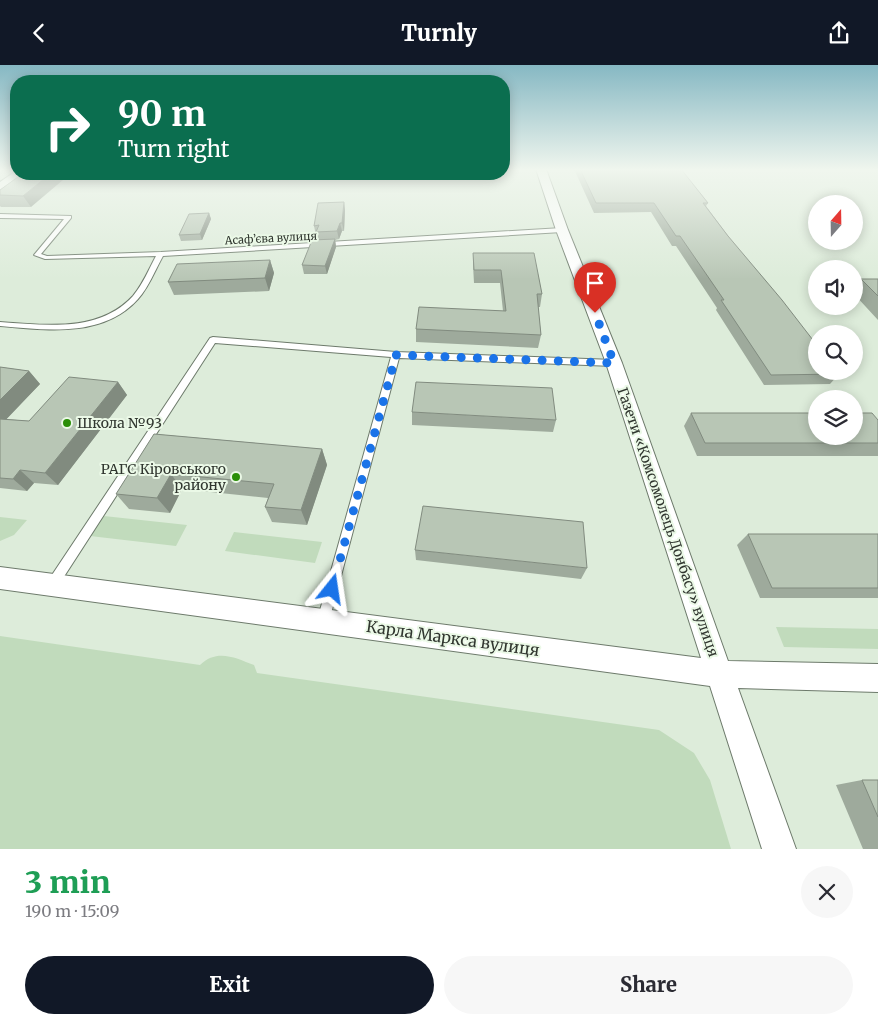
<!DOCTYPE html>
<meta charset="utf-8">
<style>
body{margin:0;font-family:Merriweather,serif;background:#f7f7f7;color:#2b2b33;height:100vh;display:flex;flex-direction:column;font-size:19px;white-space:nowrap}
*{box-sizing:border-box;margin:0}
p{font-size:16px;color:#7c7c81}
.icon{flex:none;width:28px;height:28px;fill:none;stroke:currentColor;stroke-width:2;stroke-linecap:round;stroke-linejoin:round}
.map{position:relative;height:784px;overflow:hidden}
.panel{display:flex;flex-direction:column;background:#fff;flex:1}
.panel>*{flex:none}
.top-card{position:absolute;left:10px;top:10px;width:500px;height:105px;border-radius:20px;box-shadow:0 2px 12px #0003;background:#0b6e4f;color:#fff;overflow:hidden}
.needle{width:32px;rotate:20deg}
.buttons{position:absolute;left:808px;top:130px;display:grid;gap:10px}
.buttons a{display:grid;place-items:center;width:55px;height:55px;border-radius:50%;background:#fff;box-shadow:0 2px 12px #0003;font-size:25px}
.pin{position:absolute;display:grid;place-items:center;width:42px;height:42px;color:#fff;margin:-51px -21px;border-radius:50% 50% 50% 0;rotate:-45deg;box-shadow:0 0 5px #0007}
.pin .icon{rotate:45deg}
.me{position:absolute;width:55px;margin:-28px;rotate:15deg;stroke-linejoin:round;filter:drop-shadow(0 0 4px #0008)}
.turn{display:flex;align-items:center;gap:18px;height:105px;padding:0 25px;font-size:22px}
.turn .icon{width:65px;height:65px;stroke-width:2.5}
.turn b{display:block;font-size:35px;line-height:42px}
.round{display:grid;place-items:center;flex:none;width:52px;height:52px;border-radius:26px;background:#f7f7f7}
.headline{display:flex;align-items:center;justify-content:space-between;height:85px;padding:0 25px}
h1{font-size:30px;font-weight:800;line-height:38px;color:#1e9e55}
.button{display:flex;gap:10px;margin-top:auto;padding:10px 25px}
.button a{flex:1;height:58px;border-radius:30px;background:#111827;color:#fff;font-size:20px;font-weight:800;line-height:58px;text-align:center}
.button a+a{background:#f7f7f7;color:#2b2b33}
header{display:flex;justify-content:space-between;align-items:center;height:65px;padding:0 25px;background:#111827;color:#fff;font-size:22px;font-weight:800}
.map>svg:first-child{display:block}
.green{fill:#c1dbbc}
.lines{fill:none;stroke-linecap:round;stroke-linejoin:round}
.service-casing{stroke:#6d7a6b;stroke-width:2}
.minor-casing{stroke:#6d7a6b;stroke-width:2}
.service{fill:#fff;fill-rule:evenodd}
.minor{fill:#fff;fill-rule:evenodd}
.wall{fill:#9eaa9c}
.shaded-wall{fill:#818b7f}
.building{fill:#b8c6b5;stroke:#818b7f}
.route{stroke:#1a73e8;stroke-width:9;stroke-dasharray:0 16.2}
.poi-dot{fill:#2a8e07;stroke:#ebf9e7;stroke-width:2}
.labels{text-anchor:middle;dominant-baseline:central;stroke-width:4;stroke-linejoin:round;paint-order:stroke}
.far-street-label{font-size:11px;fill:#30362f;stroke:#ebf9e7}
.poi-label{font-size:14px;fill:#30362f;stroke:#ebf9e7;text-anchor:start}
.street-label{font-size:14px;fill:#30362f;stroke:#ebf9e7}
.near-street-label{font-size:16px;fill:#30362f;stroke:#ebf9e7}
</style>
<header><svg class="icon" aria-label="back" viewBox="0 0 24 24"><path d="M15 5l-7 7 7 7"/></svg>Turnly<svg class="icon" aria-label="share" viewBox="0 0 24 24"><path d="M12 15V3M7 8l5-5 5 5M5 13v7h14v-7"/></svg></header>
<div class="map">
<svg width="878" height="784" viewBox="0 0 878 784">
<rect width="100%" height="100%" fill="#ddecda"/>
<path class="green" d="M 103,451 L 104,451 L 187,460 L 176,481 L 90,471 Z
M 0,452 L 27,455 L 14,470 L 0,476 Z
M 234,467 L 322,477 L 315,498 L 225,486 Z
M 776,562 L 878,564 L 878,584 L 784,582 Z
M 0,571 L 200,600 C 217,583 236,593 254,600 L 257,608 L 659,665 L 694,688 L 710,715 L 731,784 L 0,784 Z"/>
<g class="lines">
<defs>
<path id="service" d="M 0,149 L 71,151 L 71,153 L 41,189 L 47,191 L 161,187 L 562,163 L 565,165 L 562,167 L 163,191 C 155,205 149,222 138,234 C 103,273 47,265 0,261 L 0,257 C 46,260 99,268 133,231 C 143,219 149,204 156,191 L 45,194 L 34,190 L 64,154 L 0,153 Z
M 213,272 L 396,287 L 614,295 L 618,298 L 614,301 L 399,293 L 329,556 L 327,560 L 323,562 L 319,560 L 317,556 L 391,292 L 215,278 L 56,524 L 52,526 L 48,524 L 46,520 L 48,516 L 210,273 Z"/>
<path id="minor" d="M 536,104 L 546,104 L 568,165 L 622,298 L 728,596 L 878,599 L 878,627 L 738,623 L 796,784 L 762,784 L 710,621 L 0,524 L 0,502 L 701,593 L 606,298 L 556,165 Z
M 16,106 L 16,109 L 23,109 L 0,125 L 0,117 Z"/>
</defs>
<use href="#service" class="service-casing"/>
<use href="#minor" class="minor-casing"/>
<use href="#service" class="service"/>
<use href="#minor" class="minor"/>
</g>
<path class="wall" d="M 574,104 L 681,104 L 708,138 L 706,141 L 728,171 L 839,309 L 830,319 L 764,320 L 716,245 L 717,243 L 676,181 L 672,181 L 651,147 L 594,148 Z
M 22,109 L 31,142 L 1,142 L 0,141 L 0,125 Z
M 344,137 L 345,145 L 344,166 L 342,166 L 339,174 L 335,175 L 336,182 L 327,209 L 304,209 L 302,200 L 317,175 L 314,161 Z
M 209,148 L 211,154 L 202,175 L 181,176 L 179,170 Z
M 473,188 L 542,229 L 540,242 L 538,242 L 541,270 L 538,283 L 416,277 L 416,264 L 503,246 L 500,218 L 474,218 L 473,200 Z
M 270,195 L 274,208 L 269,226 L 174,230 L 168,217 Z
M 861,214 L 878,214 L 878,255 L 854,229 L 854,223 Z
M 0,302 L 29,306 L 40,319 L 6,354 L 29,356 L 118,317 L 127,330 L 58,420 L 34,418 L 27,426 L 0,423 Z
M 412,347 L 556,355 L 553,367 L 412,360 Z
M 691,348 L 878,355 L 878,391 L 697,391 L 684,361 Z
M 154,369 L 322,384 L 327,400 L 307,460 L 272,457 L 265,442 L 268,433 L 182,424 L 170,448 L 129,444 L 116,429 Z
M 748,469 L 878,469 L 878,533 L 760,533 L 737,480 Z
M 415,485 L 587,503 L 581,514 L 416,495 Z
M 862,715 L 878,715 L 878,784 L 863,784 L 836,720 Z"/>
<path class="shaded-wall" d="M 50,109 L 70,109 L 31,142 L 23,131 Z
M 344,137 L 345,145 L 344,166 L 342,158 Z
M 209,148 L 211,154 L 202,175 L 200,169 Z
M 340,158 L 342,166 L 339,174 L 337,166 Z
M 335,174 L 336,182 L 327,209 L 325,201 Z
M 270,195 L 274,208 L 269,226 L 265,213 Z
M 29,306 L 40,319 L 0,361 L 0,335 Z
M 118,317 L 127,330 L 58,420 L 45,408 Z
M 322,384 L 327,400 L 307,460 L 301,445 Z
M 20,405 L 34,418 L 27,426 L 13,414 Z
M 171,409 L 182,424 L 170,448 L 157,433 Z"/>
<path class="building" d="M 580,104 L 681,104 L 708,138 L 703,138 L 728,171 L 782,235 L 816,279 L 816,306 L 837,306 L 839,309 L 771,310 L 721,235 L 724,235 L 680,171 L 676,171 L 654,138 L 596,138 Z
M 22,109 L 50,109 L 23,131 L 0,130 L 0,125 Z
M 344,137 L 342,158 L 340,158 L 337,166 L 316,167 L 319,160 L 314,161 L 318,138 Z
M 209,148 L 200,169 L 179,170 L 189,149 Z
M 335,174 L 325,201 L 302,200 L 312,175 Z
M 473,188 L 534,188 L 542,229 L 537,229 L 541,270 L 416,264 L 419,242 L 506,246 L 501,205 L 474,205 Z
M 270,195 L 265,213 L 168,217 L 177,199 Z
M 861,214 L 878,214 L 878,231 Z
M 0,302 L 29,306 L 0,335 Z
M 69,312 L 118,317 L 45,408 L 20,405 L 13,414 L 0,413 L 0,354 L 29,356 Z
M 416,317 L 552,323 L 556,355 L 412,347 Z
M 691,348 L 816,348 L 816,371 L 854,371 L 854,348 L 872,348 L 878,355 L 878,378 L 705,378 Z
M 154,369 L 322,384 L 301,445 L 265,442 L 274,419 L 171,409 L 157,433 L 116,429 Z
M 423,441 L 583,457 L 587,503 L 415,485 Z
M 748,469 L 878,469 L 878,523 L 772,523 Z
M 862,715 L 878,715 L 878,752 Z"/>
<linearGradient id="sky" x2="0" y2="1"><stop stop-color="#86b8c3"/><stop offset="0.49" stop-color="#f0f6ee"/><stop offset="1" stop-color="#f0f6ee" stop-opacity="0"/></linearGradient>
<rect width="878" height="214" fill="url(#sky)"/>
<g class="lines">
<path class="route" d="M 332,524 L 396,290 L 614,298 L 595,248"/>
</g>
<g class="poi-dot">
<circle cx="67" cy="358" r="5"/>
<circle cx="236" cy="412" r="5"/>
</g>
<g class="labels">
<g class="far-street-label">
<text transform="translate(271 173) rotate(-3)">Асаф’єва вулиця</text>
</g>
<g class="poi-label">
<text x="77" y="358">Школа №93</text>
<text x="226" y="404" text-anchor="end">РАГС Кіровського<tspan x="226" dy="16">району</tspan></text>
</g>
<g class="street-label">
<text transform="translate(668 457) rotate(71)">Газети «Комсомолець Донбасу» вулиця</text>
</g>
<g class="near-street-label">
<text transform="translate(453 573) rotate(8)">Карла Маркса вулиця</text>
</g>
</g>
</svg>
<div class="buttons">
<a><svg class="needle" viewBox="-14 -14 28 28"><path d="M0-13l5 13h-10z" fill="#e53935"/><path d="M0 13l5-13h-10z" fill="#7c7c81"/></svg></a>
<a><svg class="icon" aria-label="sound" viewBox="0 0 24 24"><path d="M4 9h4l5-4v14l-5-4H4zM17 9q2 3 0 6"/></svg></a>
<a><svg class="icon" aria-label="search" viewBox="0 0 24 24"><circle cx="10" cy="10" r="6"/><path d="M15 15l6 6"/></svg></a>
<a><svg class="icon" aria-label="layers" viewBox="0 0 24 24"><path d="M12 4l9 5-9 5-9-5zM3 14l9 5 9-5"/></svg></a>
</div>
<div class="pin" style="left:595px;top:248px;background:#d93025"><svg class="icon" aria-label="arrive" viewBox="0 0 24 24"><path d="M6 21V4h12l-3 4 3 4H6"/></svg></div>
<svg class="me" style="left:332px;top:524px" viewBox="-20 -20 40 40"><path d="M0-17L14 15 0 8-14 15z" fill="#1a73e8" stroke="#fff" stroke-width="4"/></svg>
<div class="top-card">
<div class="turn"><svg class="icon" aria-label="right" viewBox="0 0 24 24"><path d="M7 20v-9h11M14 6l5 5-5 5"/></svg><div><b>90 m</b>Turn right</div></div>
</div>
</div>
<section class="panel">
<div class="headline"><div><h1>3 min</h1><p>190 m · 15:09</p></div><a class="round"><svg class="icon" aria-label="close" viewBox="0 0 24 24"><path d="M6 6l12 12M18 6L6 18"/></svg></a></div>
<div class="button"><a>Exit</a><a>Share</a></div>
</section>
